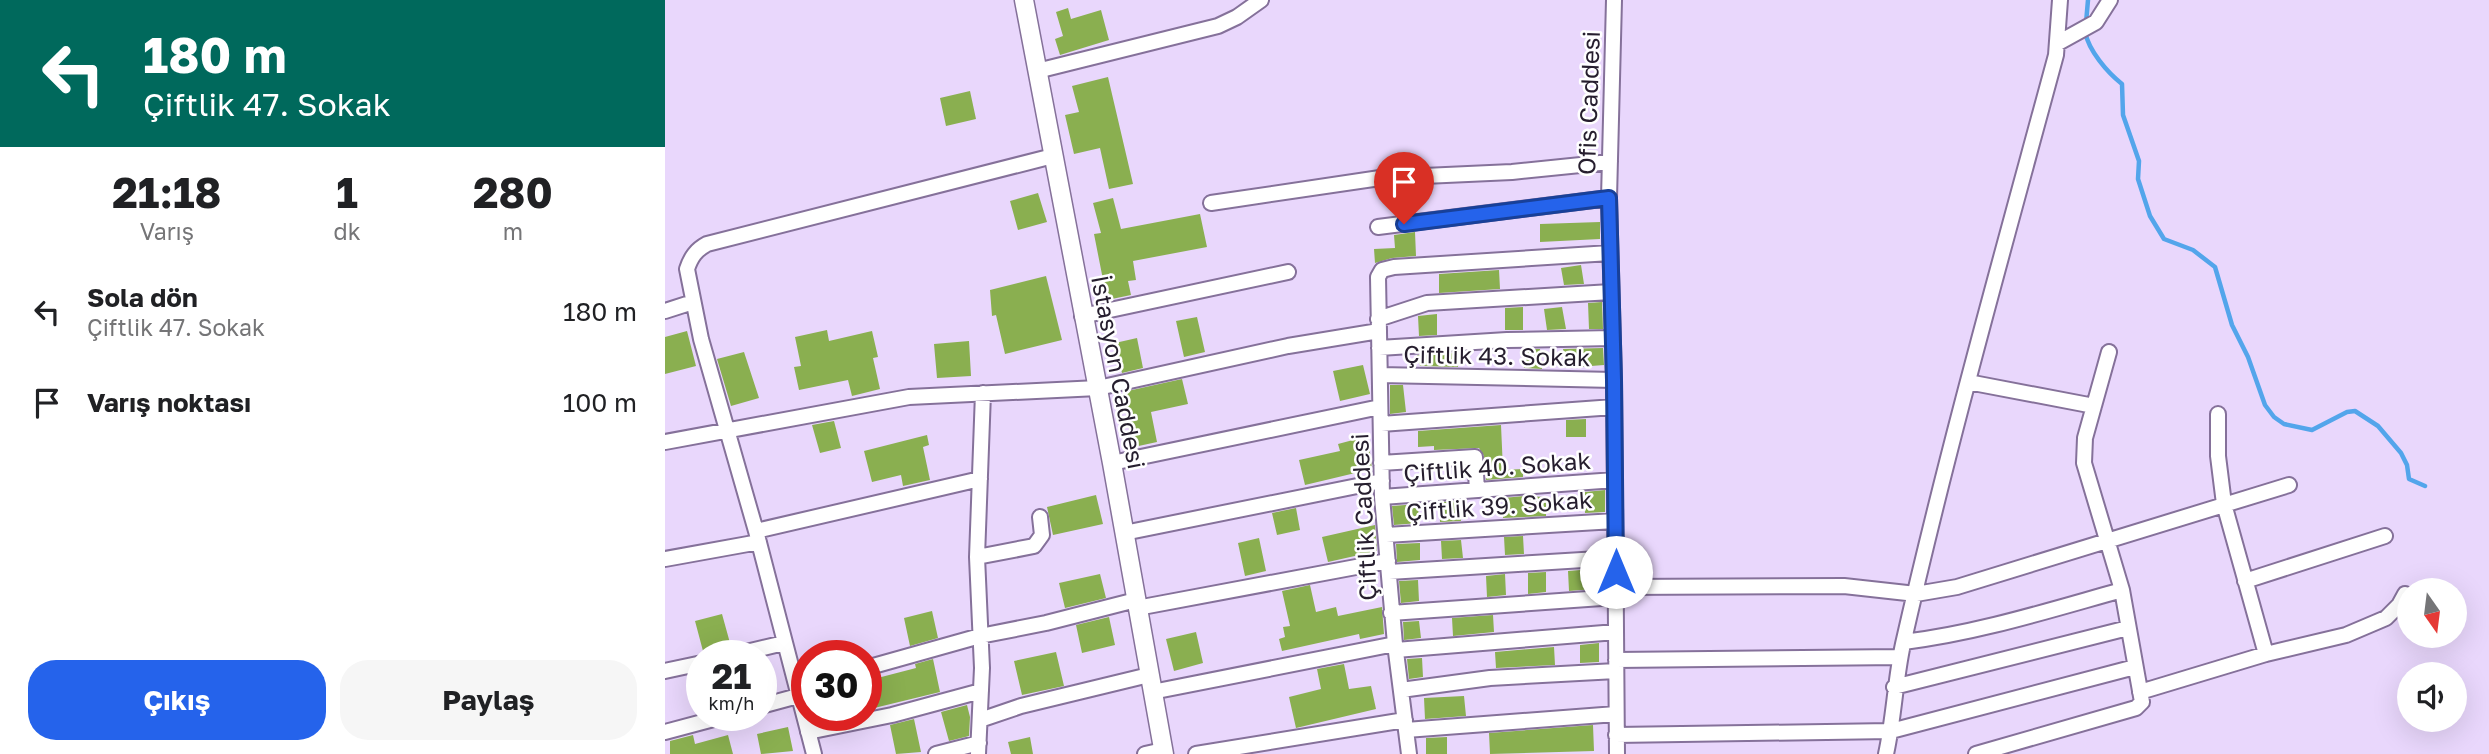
<!DOCTYPE html>
<html lang="tr">
<meta charset="utf-8">
<style>
body{margin:0;font-family:"Golos Text",sans-serif;background:#f6f6f6;color:#202124;height:100vh;display:flex;flex-direction:column;font-size:26px;white-space:nowrap}
*{box-sizing:border-box;margin:0}
p{font-size:23px;color:#757577}
.icon{flex:none;width:38px;height:38px;fill:none;stroke:currentColor;stroke-width:2;stroke-linecap:round;stroke-linejoin:round}
.map{position:relative;flex:1;overflow:hidden}
.side{display:flex;flex-direction:column;background:#fff;width:665px}
.side>*{flex:none}
.guide{background:#00695c;color:#fff;overflow:hidden}
.needle{width:46px;rotate:166deg}
.fabs{position:absolute;left:1732px;top:578px;display:grid;gap:14px}
.fabs a{display:grid;place-items:center;width:70px;height:70px;border-radius:50%;background:#fff;box-shadow:0 7px 28px #0002;font-size:35px}
.speed{position:absolute;left:21px;top:640px;display:flex;gap:14px;font-size:35px;font-weight:700;text-align:center}
.speed>*{display:grid;place-content:center;width:91px;height:91px;border-radius:50%;background:#fff;box-shadow:0 7px 28px #0002;line-height:1}
.speed small{font-size:18px;font-weight:400}
.speed .limit{border:10px solid #d22;background:#fff;color:#111}
.pin{position:absolute;display:grid;place-items:center;width:60px;height:60px;color:#fff;margin:-72px -30px;border-radius:50% 50% 50% 0;rotate:-45deg;box-shadow:0 0 7px #0007}
.pin .icon{rotate:45deg}
.me{position:absolute;width:77px;margin:-38px;rotate:0deg;stroke-linejoin:round;filter:drop-shadow(0 0 5px #0008)}
.turn{display:flex;align-items:center;gap:24px;height:147px;padding:0 28px;font-size:32px}
.turn .icon{width:91px;height:91px;stroke-width:2.5}
.turn b{display:block;font-size:49px;line-height:60px}
.eta{display:flex;justify-content:space-evenly;align-items:center;height:119px;text-align:center}
.eta b{font-size:42px;font-weight:700;line-height:49px}
.action{display:flex;gap:14px;margin-top:auto;padding:14px 28px}
.action a{flex:1;height:80px;border-radius:28px;background:#2563eb;color:#fff;font-size:28px;font-weight:700;line-height:80px;text-align:center}
.action a+a{background:#f6f6f6;color:#202124}
ul{padding:0;list-style:none}
li{display:flex;align-items:center;gap:21px;height:91px;padding:0 28px}
li div{flex:1}
li b{display:block;font-size:26px}
li em{font-style:normal}
main{display:flex;flex:1;min-height:0}
.map>svg:first-child{display:block}
.lines{fill:none;stroke-linecap:round;stroke-linejoin:round}
.stream{stroke:#53a5eb;stroke-width:4.5}
.building{fill:#8aaf50}
.minor-casing{stroke:#85719a;stroke-width:18}
.major-casing{stroke:#85719a;stroke-width:21}
.minor{stroke:#fff;stroke-width:14}
.major{stroke:#fff;stroke-width:18}
.route-casing{stroke:#184099;stroke-width:18}
.route{stroke:#2563eb;stroke-width:12}
.labels{text-anchor:middle;dominant-baseline:central;stroke-width:5;stroke-linejoin:round;paint-order:stroke}
.street-label{font-size:24px;fill:#261e2e;stroke:#fff}
</style>
<main>
<section class="side">
<div class="guide">
<div class="turn"><svg class="icon" aria-label="left" viewBox="0 0 24 24"><path d="M17 20v-9H6M10 6l-5 5 5 5"/></svg><div><b>180 m</b>Çiftlik 47. Sokak</div></div>
</div>
<div class="eta">
<div><b>21:18</b><p>Varış</p></div>
<div><b>1</b><p>dk</p></div>
<div><b>280</b><p>m</p></div>
</div>
<ul>
<li><svg class="icon" aria-label="left" viewBox="0 0 24 24"><path d="M17 20v-9H6M10 6l-5 5 5 5"/></svg><div><b>Sola dön</b><p>Çiftlik 47. Sokak</p></div><em>180 m</em></li>
<li><svg class="icon" aria-label="arrive" viewBox="0 0 24 24"><path d="M6 21V4h12l-3 4 3 4H6"/></svg><div><b>Varış noktası</b></div><em>100 m</em></li>
</ul>
<div class="action"><a>Çıkış</a><a>Paylaş</a></div>
</section>
<div class="map">
<svg width="1824" height="754" viewBox="0 0 1824 754">
<rect width="100%" height="100%" fill="#e9d7fc"/>
<g class="lines">
<path class="stream" d="M 1421,23 L 1423,0
M 1420,32 C 1424,51 1442,72 1457,84 L 1458,115 L 1474,161 L 1473,179 L 1485,216 L 1499,239 L 1528,250 L 1550,267 L 1567,325 L 1583,357 L 1600,405 L 1609,417 L 1619,424 L 1647,430 L 1682,412 L 1690,411 L 1713,426 L 1736,453 L 1742,465 L 1744,479 L 1760,486"/>
</g>
<path class="building" d="M 403,8 L 406,19 L 436,10 L 444,40 L 395,55 L 390,39 L 398,36 L 391,12 Z
M 443,77 L 468,184 L 444,189 L 435,148 L 409,154 L 400,115 L 414,112 L 407,86 Z
M 305,91 L 311,119 L 281,126 L 275,98 Z
M 373,193 L 382,222 L 353,230 L 345,201 Z
M 448,198 L 456,229 L 535,214 L 542,247 L 468,261 L 471,280 L 463,281 L 466,295 L 442,300 L 429,234 L 436,233 L 428,203 Z
M 935,222 L 935,239 L 875,242 L 875,224 Z
M 750,232 L 751,256 L 727,258 L 710,263 L 709,249 L 730,248 L 729,235 Z
M 916,265 L 919,284 L 899,285 L 896,268 Z
M 834,270 L 835,289 L 774,293 L 774,274 Z
M 381,276 L 397,340 L 340,354 L 331,315 L 327,316 L 325,290 Z
M 937,302 L 938,329 L 924,329 L 923,303 Z
M 858,307 L 858,330 L 840,330 L 840,308 Z
M 897,307 L 901,329 L 882,330 L 879,309 Z
M 772,314 L 772,335 L 754,336 L 753,316 Z
M 532,317 L 540,352 L 519,357 L 511,321 Z
M 162,330 L 164,341 L 207,331 L 213,357 L 208,358 L 215,389 L 187,396 L 183,380 L 134,390 L 129,367 L 136,366 L 130,337 Z
M 22,331 L 31,366 L 0,374 L 0,337 Z
M 472,338 L 478,368 L 457,373 L 450,343 Z
M 304,341 L 306,376 L 272,378 L 269,344 Z
M 938,348 L 939,365 L 900,368 L 898,349 Z
M 856,349 L 875,349 L 877,369 L 859,368 Z
M 79,352 L 94,398 L 66,406 L 52,359 Z
M 791,353 L 793,367 L 755,366 L 752,355 Z
M 698,365 L 705,394 L 675,401 L 668,371 Z
M 517,379 L 523,404 L 486,412 L 492,442 L 469,447 L 458,392 Z
M 725,385 L 738,385 L 741,412 L 725,414 Z
M 921,419 L 921,437 L 901,437 L 901,420 Z
M 169,421 L 176,448 L 155,453 L 147,425 Z
M 836,425 L 838,470 L 858,469 L 858,477 L 821,480 L 819,456 L 814,448 L 769,450 L 769,446 L 753,447 L 753,431 Z
M 262,435 L 264,445 L 258,447 L 265,480 L 238,486 L 236,475 L 207,482 L 199,451 Z
M 703,436 L 707,469 L 640,485 L 634,460 L 675,451 L 673,444 Z
M 940,490 L 940,512 L 920,513 L 920,492 Z
M 431,495 L 438,524 L 388,535 L 382,507 Z
M 859,496 L 881,497 L 881,516 L 838,518 L 838,498 Z
M 794,501 L 796,521 L 775,522 L 774,502 Z
M 753,504 L 754,523 L 729,525 L 727,506 Z
M 631,508 L 635,530 L 612,535 L 607,513 Z
M 710,525 L 712,551 L 663,562 L 657,537 Z
M 858,536 L 859,554 L 840,555 L 839,537 Z
M 594,538 L 601,571 L 580,576 L 573,543 Z
M 796,540 L 798,558 L 777,559 L 776,541 Z
M 755,543 L 755,560 L 732,562 L 731,544 Z
M 941,568 L 941,588 L 904,591 L 903,571 Z
M 881,572 L 881,592 L 863,594 L 863,573 Z
M 435,574 L 441,598 L 400,608 L 394,583 Z
M 840,574 L 841,595 L 822,597 L 821,576 Z
M 753,580 L 754,601 L 736,603 L 734,581 Z
M 645,585 L 651,612 L 671,607 L 673,616 L 717,607 L 719,634 L 695,639 L 694,634 L 617,651 L 614,639 L 620,637 L 618,627 L 625,626 L 617,591 Z
M 267,611 L 273,638 L 245,646 L 239,618 Z
M 57,614 L 65,643 L 38,651 L 30,621 Z
M 828,615 L 829,632 L 788,636 L 787,618 Z
M 444,617 L 450,645 L 417,653 L 411,625 Z
M 754,621 L 756,638 L 739,640 L 738,622 Z
M 531,632 L 538,663 L 509,671 L 501,639 Z
M 934,643 L 934,662 L 915,663 L 915,645 Z
M 889,647 L 890,665 L 831,668 L 830,652 Z
M 391,652 L 399,686 L 357,695 L 349,661 Z
M 757,658 L 758,677 L 744,679 L 742,659 Z
M 268,659 L 275,692 L 201,710 L 201,681 L 251,668 L 250,664 Z
M 679,664 L 684,689 L 706,686 L 711,709 L 631,728 L 624,697 L 656,689 L 652,669 Z
M 799,696 L 801,716 L 760,719 L 759,698 Z
M 302,705 L 305,717 L 304,736 L 284,741 L 276,712 Z
M 249,719 L 256,752 L 231,754 L 225,725 Z
M 928,725 L 929,751 L 825,754 L 824,733 Z
M 123,727 L 128,751 L 96,754 L 92,734 Z
M 28,735 L 30,744 L 63,735 L 68,754 L 5,754 L 5,741 Z
M 365,737 L 368,754 L 346,754 L 343,742 Z
M 782,737 L 782,754 L 761,754 L 761,738 Z"/>
<g class="lines">
<defs>
<path id="minor" d="M 949,0 L 944,198 L 949,380 L 952,754
M 1393,43 L 1431,22 L 1445,0
M 372,71 L 553,26 L 572,17 L 596,0
M 546,203 L 715,178 L 847,172 L 945,162
M 713,227 L 944,198
M 0,311 L 28,302
M 417,316 L 623,272
M 713,319 L 762,303 L 946,292
M 714,348 L 842,340 L 947,338
M 715,375 L 949,380
M 1303,382 L 1429,406
M 1553,414 L 1553,456 L 1559,504 L 1601,654
M 716,424 L 949,407
M 0,442 L 244,397 L 433,388 L 623,346 L 714,331
M 447,463 L 715,407
M 716,463 L 810,457 L 812,490
M 717,497 L 950,480
M 91,531 L 315,479
M 459,533 L 717,481
M 721,535 L 950,521
M 312,557 L 369,546 L 377,535 L 375,517
M 0,559 L 94,542
M 724,572 L 950,558
M 1580,581 L 1720,536
M 951,587 L 1179,586 L 1251,594 L 1292,587 L 1624,485
M 472,608 L 723,561
M 726,613 L 951,597
M 1239,642 C 1313,633 1385,610 1457,590
M 731,650 L 951,632
M 64,656 L 119,643
M 951,660 L 1235,657
M 201,668 L 315,636 L 381,623 L 471,600
M 0,671 L 37,663
M 1229,687 L 1463,628
M 736,690 L 825,678 L 951,671
M 487,692 L 730,644
M 1475,692 L 1601,654 L 1681,635 L 1721,618 L 1734,605 L 1740,594
M 96,706 L 133,696
M 315,720 L 356,706 L 484,675
M 741,730 L 951,714
M 0,732 L 60,716
M 143,732 L 227,715 L 316,691
M 951,735 L 1226,731 L 1470,667
M 149,754 L 91,531 L 36,339 L 22,269 C 26,257 31,250 42,244 L 388,156
M 271,754 L 314,743
M 313,754 L 317,668 L 312,557 L 318,393
M 480,754 L 498,750
M 531,754 L 740,720
M 744,754 L 730,644 L 717,497 L 713,277 L 717,270 L 729,267 L 945,253
M 1221,754 C 1229,718 1230,681 1238,644 C 1283,446 1338,251 1391,55 L 1395,0
M 1311,754 L 1471,708 L 1477,702 L 1457,590 L 1419,463 L 1420,438 L 1444,352"/>
<path id="major" d="M 359,0 L 447,463 L 499,754"/>
</defs>
<use href="#minor" class="minor-casing"/>
<use href="#major" class="major-casing"/>
<use href="#minor" class="minor"/>
<use href="#major" class="major"/>
</g>
<g class="lines">
<defs>
<path id="route" d="M 739,224 L 944,198 L 949,380 L 951,572"/>
</defs>
<use href="#route" class="route-casing"/>
<use href="#route" class="route"/>
</g>
<g class="labels">
<g class="street-label">
<text transform="translate(923 103) rotate(-88)">Ofis Caddesi</text>
<text transform="translate(832 355) rotate(1)">Çiftlik 43. Sokak</text>
<text transform="translate(454 372) rotate(79)">İstasyon Caddesi</text>
<text transform="translate(832 466) rotate(-4)">Çiftlik 40. Sokak</text>
<text transform="translate(834 505) rotate(-4)">Çiftlik 39. Sokak</text>
<text transform="translate(698 517) rotate(-93)">Çiftlik Caddesi</text>
</g>
</g>
</svg>
<div class="fabs">
<a><svg class="needle" viewBox="-14 -14 28 28"><path d="M0-13l5 13h-10z" fill="#e53935"/><path d="M0 13l5-13h-10z" fill="#757577"/></svg></a>
<a><svg class="icon" aria-label="sound" viewBox="0 0 24 24"><path d="M4 9h4l5-4v14l-5-4H4zM17 9q2 3 0 6"/></svg></a>
</div>
<div class="speed"><div>21<small>km/h</small></div><div class="limit">30</div></div>
<div class="pin" style="left:739px;top:224px;background:#d93025"><svg class="icon" aria-label="arrive" viewBox="0 0 24 24"><path d="M6 21V4h12l-3 4 3 4H6"/></svg></div>
<svg class="me" style="left:951px;top:572px" viewBox="-20 -20 40 40"><circle r="19" fill="#fff"/><path d="M0-13L10 11 0 6-10 11z" fill="#2563eb"/></svg>
</div>
</main>
